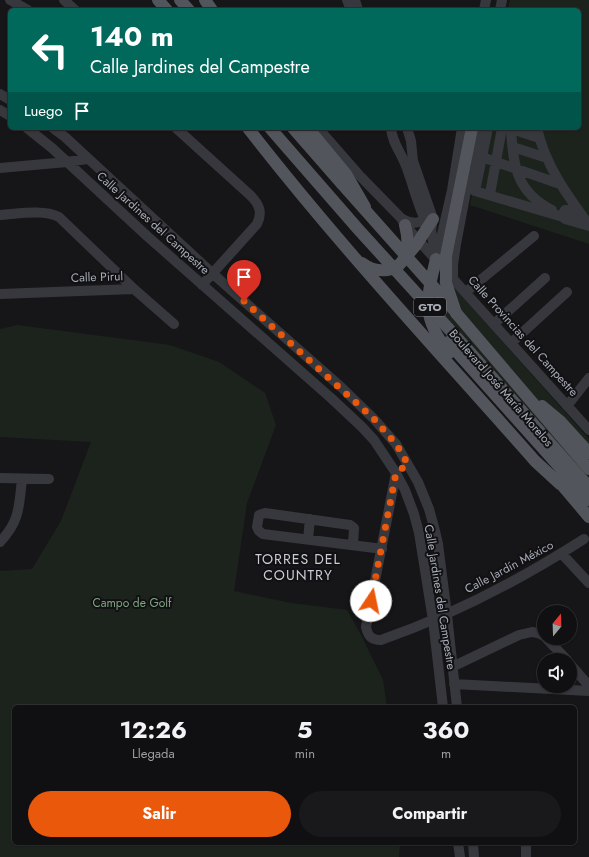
<!DOCTYPE html>
<html lang="es">
<meta charset="utf-8">
<style>
body{margin:0;font-family:Jost,sans-serif;background:#19191b;color:#f1f3f6;height:100vh;display:flex;flex-direction:column;font-size:15px;white-space:nowrap}
*{box-sizing:border-box;margin:0}
p{font-size:13px;color:#9c9d9f}
.icon{flex:none;width:22px;height:22px;fill:none;stroke:currentColor;stroke-width:2;stroke-linecap:round;stroke-linejoin:round}
.map{position:relative;flex:1;overflow:hidden}
.drawer{position:absolute;left:12px;top:705px;width:565px;height:140px;display:flex;flex-direction:column;background:#101012;border-radius:6px;box-shadow:0 1px 3px #0004,0 0 0 1px #303032}
.drawer>*{flex:none}
.guide{position:absolute;left:8px;top:8px;width:573px;height:122px;border-radius:6px;box-shadow:0 1px 3px #0004,0 0 0 1px #303032;background:#00695c;color:#fff;overflow:hidden}
.needle{width:26px;rotate:19deg}
.tools{position:absolute;left:537px;top:605px;display:grid;gap:8px}
.tools a{display:grid;place-items:center;width:40px;height:40px;border-radius:50%;background:#101012;box-shadow:0 1px 3px #0004,0 0 0 1px #303032;font-size:20px}
.pin{position:absolute;display:grid;place-items:center;width:34px;height:34px;color:#fff;margin:-41px -17px;border-radius:50% 50% 50% 0;rotate:-45deg;box-shadow:0 0 4px #0007}
.pin .icon{rotate:45deg}
.me{position:absolute;width:44px;margin:-22px;rotate:11deg;stroke-linejoin:round;filter:drop-shadow(0 0 3px #0008)}
.turn{display:flex;align-items:center;gap:14px;height:84px;padding:0 16px;font-size:18px}
.turn .icon{width:52px;height:52px;stroke-width:2.5}
.turn b{display:block;font-size:28px;line-height:34px}
.then{display:flex;align-items:center;height:38px;padding:0 16px;background:#0003;gap:8px;font-size:15px}
.eta{display:flex;justify-content:space-evenly;align-items:center;height:68px;text-align:center}
.eta b{font-size:24px;font-weight:700;line-height:28px}
.action{display:flex;gap:8px;margin-top:auto;padding:8px 16px}
.action a{flex:1;height:46px;border-radius:24px;background:#ea580c;color:#fff;font-size:16px;font-weight:700;line-height:46px;text-align:center}
.action a+a{background:#19191b;color:#f1f3f6}
.map>svg:first-child{display:block}
.green{fill:#1c231d}
.lines{fill:none;stroke-linecap:round;stroke-linejoin:round}
.minor{stroke:#37383d;stroke-width:10}
.major{stroke:#53555c;stroke-width:12}
.major-bridge{stroke:#53555c;stroke-width:12}
.route{stroke:#ea580c;stroke-width:7;stroke-dasharray:0 12.6}
.labels{text-anchor:middle;dominant-baseline:central;stroke-width:4;stroke-linejoin:round;paint-order:stroke}
.shield{fill:#111113;stroke:#7b7e86;stroke-width:1}
.shield-label{font-size:11px;font-weight:bold;fill:#a8adb8}
.street-label{font-size:12px;fill:#a8adb8;stroke:#111113}
.park-label{font-size:12px;fill:#7fa381;stroke:#111113}
.quarter-label{font-size:14px;letter-spacing:1px;fill:#c9ccd4;stroke:#111113}
</style>
<div class="map">
<svg width="589" height="857" viewBox="0 0 589 857">
<rect width="100%" height="100%" fill="#161618"/>
<path class="green" d="M 510,0 L 589,0 L 589,244 L 470,205 L 485,128 L 579,128 L 579,10 L 508,10 Z
M 441,275 L 444,276 L 589,439 L 589,508 L 491,396 L 531,432 L 436,325 L 438,285 Z
M 17,325 L 170,345 L 219,362 L 265,393 L 276,425 L 247,503 L 234,591 L 291,603 L 347,610 L 361,635 L 383,680 L 387,707 L 14,707 L 14,843 L 400,843 L 399,857 L 0,857 L 0,571 L 32,569 L 61,521 L 91,442 L 0,437 L 0,329 Z"/>
<g class="lines">
<path class="minor" d="M 10,0 L 28,10
M 64,0 L 75,10
M 347,0 L 351,10
M 355,0 L 358,10
M 484,10 L 486,0
M 500,10 L 502,0
M 0,94 L 10,100
M 0,110 L 10,116
M 27,128 L 52,148 L 147,236 L 331,398 L 362,427 L 374,440 L 396,473 L 405,490 L 414,514 L 419,533 L 433,620 L 443,707
M 53,128 L 65,137 L 212,273 L 341,387 L 374,419 L 396,444 L 418,482 L 429,509 L 434,527 L 438,544 L 447,615 L 457,707
M 176,128 L 250,195 C 259,204 263,212 257,224 L 202,285
M 318,128 L 360,176 L 401,218 L 405,225 L 419,241 L 589,430
M 391,128 C 392,143 401,152 406,166 C 413,184 420,215 431,230
M 407,128 L 411,141 L 413,161 L 433,219 L 431,230 L 436,259
M 488,128 L 475,191 L 563,217
M 509,128 L 539,138
M 511,128 C 513,165 516,192 552,210
M 537,128 C 545,165 567,195 589,225
M 516,148 L 547,158
M 482,157 L 560,184
M 0,168 L 67,162 L 87,159
M 490,194 L 502,128
M 0,215 C 17,214 43,209 59,217 L 134,289 L 174,324
M 401,218 C 412,225 419,223 431,219
M 570,220 L 573,217 L 573,212 L 570,210 L 565,210 L 562,215 L 565,219 L 589,226
M 437,256 L 452,190 L 462,128
M 453,278 L 453,265 L 456,244 L 478,128
M 466,292 L 534,236
M 0,294 L 134,289
M 494,324 L 545,278
M 511,343 L 567,292
M 567,406 L 589,378
M 396,473 L 366,627 C 368,636 371,640 381,640 C 453,615 520,580 584,539
M 0,478 L 49,479
M 308,539 L 310,519
M 0,542 C 20,521 19,506 22,479
M 353,545 L 354,528 L 350,525 L 265,513 L 259,515 L 257,527 L 259,531 L 263,534 L 375,548 L 382,549
M 562,554 L 589,583
M 546,638 L 567,660
M 570,664 L 589,686
M 452,667 L 519,635 L 532,632 L 538,633 L 544,636
M 454,684 L 589,691
M 458,843 L 460,857
M 473,843 L 474,857
M 526,857 L 526,843"/>
<path class="major" d="M 158,0 L 167,10
M 180,0 L 189,10
M 205,0 L 212,10
M 248,128 C 338,244 438,351 535,461 L 560,484
M 293,128 L 342,184
M 308,128 L 346,174 L 365,207
M 405,258 L 416,245 L 433,219
M 436,259 C 426,301 421,317 449,353
M 362,263 C 377,274 400,274 406,253 C 409,244 407,233 405,225
M 456,313 L 589,469
M 448,342 L 589,500
M 542,406 L 560,421 L 589,453
M 556,478 L 589,517"/>
<path class="major-bridge" d="M 270,128 L 358,229 L 469,351 L 589,487
M 342,184 L 454,310
M 456,313 L 446,283 L 446,256 L 472,128"/>
</g>
<g class="lines">
<path class="route" d="M 244,301 L 374,419 L 396,444 L 408,464 L 396,473 L 371,601"/>
</g>
<g class="labels">
<rect class="shield" x="414" y="298" width="32" height="18" rx="3"/>
<g class="shield-label">
<text x="430" y="307">GTO</text>
</g>
<g class="street-label">
<text transform="translate(153 223) rotate(42)">Calle Jardines del Campestre</text>
<text transform="translate(97 277) rotate(-2)">Calle Pirul</text>
<text transform="translate(523 336) rotate(48)">Calle Provincias del Campestre</text>
<text transform="translate(501 388) rotate(49)">Boulevard José María Morelos</text>
<text transform="translate(509 567) rotate(-28)">Calle Jardín México</text>
<text transform="translate(440 597) rotate(81)">Calle Jardines del Campestre</text>
</g>
<g class="park-label">
<text x="132" y="603">Campo de Golf</text>
</g>
<g class="quarter-label">
<text x="298" y="559">TORRES DEL<tspan x="298" dy="16">COUNTRY</tspan></text>
</g>
</g>
</svg>
<div class="tools">
<a><svg class="needle" viewBox="-14 -14 28 28"><path d="M0-13l5 13h-10z" fill="#e53935"/><path d="M0 13l5-13h-10z" fill="#9c9d9f"/></svg></a>
<a><svg class="icon" aria-label="sound" viewBox="0 0 24 24"><path d="M4 9h4l5-4v14l-5-4H4zM17 9q2 3 0 6"/></svg></a>
</div>
<div class="pin" style="left:244px;top:301px;background:#d93025"><svg class="icon" aria-label="arrive" viewBox="0 0 24 24"><path d="M6 21V4h12l-3 4 3 4H6"/></svg></div>
<svg class="me" style="left:371px;top:601px" viewBox="-20 -20 40 40"><circle r="19" fill="#fff"/><path d="M0-13L10 11 0 6-10 11z" fill="#ea580c"/></svg>
<div class="guide">
<div class="turn"><svg class="icon" aria-label="left" viewBox="0 0 24 24"><path d="M17 20v-9H6M10 6l-5 5 5 5"/></svg><div><b>140 m</b>Calle Jardines del Campestre</div></div>
<div class="then">Luego<svg class="icon" aria-label="arrive" viewBox="0 0 24 24"><path d="M6 21V4h12l-3 4 3 4H6"/></svg></div>
</div>
<section class="drawer">
<div class="eta">
<div><b>12:26</b><p>Llegada</p></div>
<div><b>5</b><p>min</p></div>
<div><b>360</b><p>m</p></div>
</div>
<div class="action"><a>Salir</a><a>Compartir</a></div>
</section>
</div>
